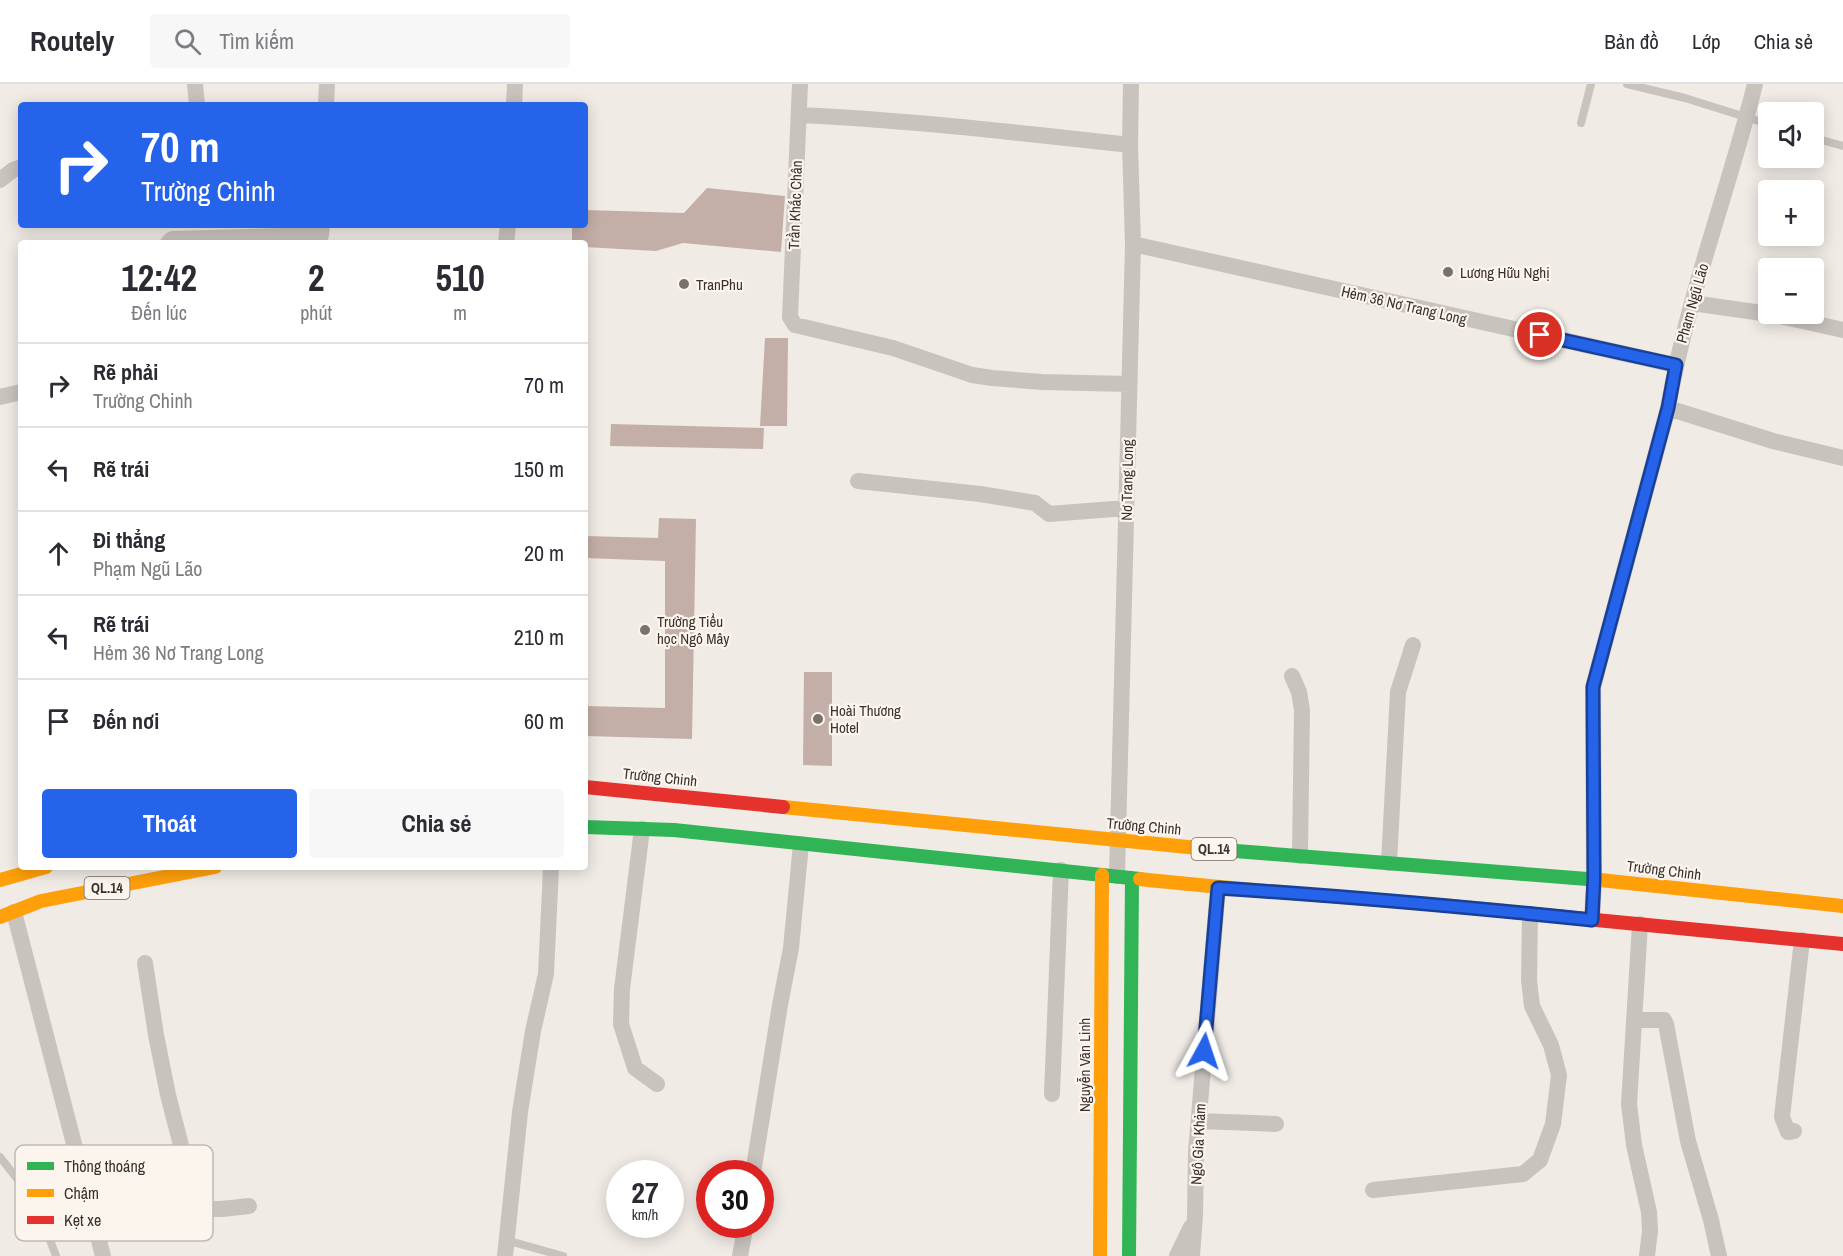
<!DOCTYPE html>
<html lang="vi">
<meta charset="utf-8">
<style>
body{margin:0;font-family:"Archivo Narrow",sans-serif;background:#f7f7f7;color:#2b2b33;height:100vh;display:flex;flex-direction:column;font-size:22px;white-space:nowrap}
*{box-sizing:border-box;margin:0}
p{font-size:20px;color:#7c7c81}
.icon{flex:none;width:33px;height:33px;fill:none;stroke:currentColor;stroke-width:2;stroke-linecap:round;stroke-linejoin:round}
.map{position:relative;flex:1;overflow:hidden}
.panel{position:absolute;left:18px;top:156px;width:570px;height:630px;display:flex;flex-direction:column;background:#fff;border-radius:6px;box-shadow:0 3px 15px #0003}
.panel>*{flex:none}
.hud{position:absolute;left:18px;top:18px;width:570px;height:126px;border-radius:6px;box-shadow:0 3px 15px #0003;background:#2563eb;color:#fff;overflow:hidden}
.tools{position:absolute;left:1758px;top:18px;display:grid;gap:12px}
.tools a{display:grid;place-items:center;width:66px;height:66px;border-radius:6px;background:#fff;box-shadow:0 3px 15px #0003;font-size:30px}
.speed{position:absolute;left:606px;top:1076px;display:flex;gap:12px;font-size:30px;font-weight:700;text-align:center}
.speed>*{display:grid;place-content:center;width:78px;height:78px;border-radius:50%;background:#fff;box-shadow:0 3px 15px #0003;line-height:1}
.speed small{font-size:15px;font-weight:400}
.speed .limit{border:9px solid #d22;background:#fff;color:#111}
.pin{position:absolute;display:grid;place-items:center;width:51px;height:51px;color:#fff;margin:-26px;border:3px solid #fff;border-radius:50%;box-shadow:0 2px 6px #0007}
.me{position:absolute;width:66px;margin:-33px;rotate:5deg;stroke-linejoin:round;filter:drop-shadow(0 0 4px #0008)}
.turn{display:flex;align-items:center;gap:21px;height:126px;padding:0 24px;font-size:27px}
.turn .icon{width:78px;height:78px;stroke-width:2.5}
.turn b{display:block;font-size:42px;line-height:51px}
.eta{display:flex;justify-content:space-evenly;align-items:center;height:102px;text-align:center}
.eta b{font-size:36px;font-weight:800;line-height:42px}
.button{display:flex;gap:12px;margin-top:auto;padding:12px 24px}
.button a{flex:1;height:69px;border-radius:6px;background:#2563eb;color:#fff;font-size:24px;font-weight:800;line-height:69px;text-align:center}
.button a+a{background:#f7f7f7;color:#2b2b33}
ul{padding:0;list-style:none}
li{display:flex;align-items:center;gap:18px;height:84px;padding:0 24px;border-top:2px solid #e1e1e2}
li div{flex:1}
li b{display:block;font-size:22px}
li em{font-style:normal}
header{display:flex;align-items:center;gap:36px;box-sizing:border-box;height:84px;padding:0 30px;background:#fff;border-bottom:2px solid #e1e1e2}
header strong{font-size:28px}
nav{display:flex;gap:33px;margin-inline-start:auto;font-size:21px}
.search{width:420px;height:54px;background:#f7f7f7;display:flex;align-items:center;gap:15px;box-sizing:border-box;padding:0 21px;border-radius:6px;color:#7c7c81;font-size:22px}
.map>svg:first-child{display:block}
.building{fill:#c3afa7}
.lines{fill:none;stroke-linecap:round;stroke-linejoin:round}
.lane{stroke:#c9c3be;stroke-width:8}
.street{stroke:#c9c3be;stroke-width:16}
.fast{stroke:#30b455;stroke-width:14}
.slow{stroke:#ff9f0a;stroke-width:14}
.jam{stroke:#e5322d;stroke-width:14}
.route-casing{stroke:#184099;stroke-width:15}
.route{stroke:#2563eb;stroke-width:10}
.poi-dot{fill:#7a716c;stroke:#fbf5ee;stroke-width:2}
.labels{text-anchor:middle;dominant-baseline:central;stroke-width:4.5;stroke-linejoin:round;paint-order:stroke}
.shield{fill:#fbf5ee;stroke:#756b66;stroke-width:1.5}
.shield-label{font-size:14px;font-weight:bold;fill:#3b302b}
.street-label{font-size:15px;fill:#3b302b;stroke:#fbf5ee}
.poi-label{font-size:15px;fill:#3b302b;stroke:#fbf5ee;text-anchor:start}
.key{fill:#fbf5ee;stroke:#c1bab4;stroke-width:1.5}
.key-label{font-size:16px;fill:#3b302b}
</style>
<header>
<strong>Routely</strong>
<div class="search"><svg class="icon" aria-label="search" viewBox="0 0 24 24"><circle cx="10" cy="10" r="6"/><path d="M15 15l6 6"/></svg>Tìm kiếm</div>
<nav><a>Bản đồ</a><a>Lớp</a><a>Chia sẻ</a></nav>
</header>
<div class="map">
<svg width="1843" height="1172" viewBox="0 0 1843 1172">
<rect width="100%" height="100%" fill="#f0ebe5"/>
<path class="building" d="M 707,104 L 785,112 L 781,168 L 683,159 L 656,167 L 585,163 L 585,159 L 572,159 L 572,141 L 585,141 L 585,126 L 684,129 Z
M 765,254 L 788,254 L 787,342 L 760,342 Z
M 611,340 L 764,344 L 763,365 L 610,362 Z
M 659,434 L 696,435 L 692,655 L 585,652 L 585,622 L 665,624 L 665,477 L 585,474 L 585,452 L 658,454 Z
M 804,588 L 832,588 L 832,682 L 803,681 Z"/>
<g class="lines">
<path class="lane" d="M 1627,0 L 1685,14 L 1768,40
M 1581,39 L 1591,0
M 1814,54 L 1843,62
M 0,1073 L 36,1119 L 56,1172
M 506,1156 L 563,1172"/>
<path class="street" d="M 195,0 L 197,21
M 800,0 L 790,233 L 795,241 L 893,264 L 972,291 L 992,294 L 1042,298 L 1129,300
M 326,21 L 327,0
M 514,21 L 515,0
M 799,31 C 910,36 1019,49 1130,61
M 0,96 L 13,86 L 21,83
M 168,159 L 172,155 L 321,151 L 322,141
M 506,159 L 508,141
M 1133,160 L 1675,281
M 1692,219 L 1776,231 L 1843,246
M 0,313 L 21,308
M 1668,324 L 1773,357 L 1843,374
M 858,397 L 980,410 L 1035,419 L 1049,430 L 1126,424
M 1292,592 L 1299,608 L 1302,626 L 1300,772
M 642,745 L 622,905 L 621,940 L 635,984 L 657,1000
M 1389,779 L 1398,608 L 1413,561
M 1117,792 L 1133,160 L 1130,61 L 1131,0
M 14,828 L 103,1172
M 1592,836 L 1594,795 L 1593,603 L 1668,324 C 1687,213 1728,109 1755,0
M 1640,840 L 1629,1020 L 1634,1061 L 1649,1128 L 1650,1147 L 1647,1172
M 145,879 L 156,951 L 168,1011 L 196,1119 C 207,1130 234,1123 249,1122
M 1634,936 L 1664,936 L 1666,940 L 1688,1057 L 1711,1136 L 1719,1172
M 1052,1010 L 1061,786
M 1199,1037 L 1276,1040
M 1794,1047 L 1788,1048 L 1782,1033 L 1802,856
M 753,1089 L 780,921 L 791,864 L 801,760
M 1373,1106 L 1523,1090 L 1540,1076 L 1553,1040 L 1559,991 L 1551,961 L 1532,922 L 1529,896 L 1530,830
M 505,1172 L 520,1028 L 533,947 L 546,890 L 551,783
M 740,1172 L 746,1140
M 1177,1172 L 1191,1143
M 1192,1172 L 1195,1132 L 1196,1068 L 1218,804"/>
<path class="fast" d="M 585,743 L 674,746 L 1140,795
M 1198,764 L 1600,796
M 1129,1172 L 1132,794"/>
<path class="slow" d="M 783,723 L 1198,764
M 1140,795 C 1264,809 1389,815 1513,828
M 0,796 L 46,783
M 1600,796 L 1843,822
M 0,833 L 41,817 L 215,783
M 1100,1172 L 1102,791"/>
<path class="jam" d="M 585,703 L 783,723
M 1513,828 L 1843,860"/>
</g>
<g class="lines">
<defs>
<path id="route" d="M 1204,967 L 1218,804 C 1343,812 1467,823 1592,836 L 1594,795 L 1593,603 L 1668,324 L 1676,281 L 1540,251"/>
</defs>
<use href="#route" class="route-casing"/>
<use href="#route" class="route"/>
</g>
<g class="poi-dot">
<circle cx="1448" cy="188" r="6"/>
<circle cx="684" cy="200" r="6"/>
<circle cx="645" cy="546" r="6"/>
<circle cx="818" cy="635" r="6"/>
</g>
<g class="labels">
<g class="shield">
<rect x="1191.5" y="754" width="45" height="22" rx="4.5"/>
<rect x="84.5" y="793" width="45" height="22" rx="4.5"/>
</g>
<g class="shield-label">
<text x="1214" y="765">QL.14</text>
<text x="107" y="804">QL.14</text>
</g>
<g class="street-label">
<text transform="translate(795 121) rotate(-88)">Trần Khắc Chân</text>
<text transform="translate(1692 219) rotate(-74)">Phạm Ngũ Lão</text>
<text transform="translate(1404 221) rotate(13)">Hẻm 36 Nơ Trang Long</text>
<text transform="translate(1127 396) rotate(-89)">Nơ Trang Long</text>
<text transform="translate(660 693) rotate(6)">Trường Chinh</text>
<text transform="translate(1144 742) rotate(5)">Trường Chinh</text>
<text transform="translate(1664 786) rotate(7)">Trường Chinh</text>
<text transform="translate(1084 981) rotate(-90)">Nguyễn Văn Linh</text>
<text transform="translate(1198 1060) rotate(-87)">Ngô Gia Khảm</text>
</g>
<g class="poi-label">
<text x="1460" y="188">Lương Hữu Nghị</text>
<text x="696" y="200">TranPhu</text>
<text x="657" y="537">Trường Tiểu<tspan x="657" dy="17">học Ngô Mây</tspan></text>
<text x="830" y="626">Hoài Thương<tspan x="830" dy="17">Hotel</tspan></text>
</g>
</g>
<rect x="15" y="1061" width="198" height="96" rx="9" class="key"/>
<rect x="27" y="1078" width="27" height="8" fill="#30b455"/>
<rect x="27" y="1105" width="27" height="8" fill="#ff9f0a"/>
<rect x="27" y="1132" width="27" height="8" fill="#e5322d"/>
<g class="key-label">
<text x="64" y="1088">Thông thoáng</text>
<text x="64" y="1115">Chậm</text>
<text x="64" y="1142">Kẹt xe</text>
</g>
</svg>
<div class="tools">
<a><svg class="icon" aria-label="sound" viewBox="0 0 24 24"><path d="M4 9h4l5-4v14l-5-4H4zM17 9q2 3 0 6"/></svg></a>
<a>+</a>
<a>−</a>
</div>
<div class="speed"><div>27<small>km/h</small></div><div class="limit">30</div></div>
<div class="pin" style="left:1540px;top:251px;background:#d93025"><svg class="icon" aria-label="arrive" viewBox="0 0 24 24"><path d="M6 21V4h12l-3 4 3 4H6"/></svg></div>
<svg class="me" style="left:1204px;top:967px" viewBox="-20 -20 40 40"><path d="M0-17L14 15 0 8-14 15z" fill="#2563eb" stroke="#fff" stroke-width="4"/></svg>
<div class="hud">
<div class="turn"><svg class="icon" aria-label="right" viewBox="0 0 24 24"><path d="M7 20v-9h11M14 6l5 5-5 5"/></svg><div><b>70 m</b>Trường Chinh</div></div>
</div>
<section class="panel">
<div class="eta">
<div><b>12:42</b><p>Đến lúc</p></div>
<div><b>2</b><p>phút</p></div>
<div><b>510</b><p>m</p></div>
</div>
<ul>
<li><svg class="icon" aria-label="right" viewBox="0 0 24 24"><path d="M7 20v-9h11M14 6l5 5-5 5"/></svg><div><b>Rẽ phải</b><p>Trường Chinh</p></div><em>70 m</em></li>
<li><svg class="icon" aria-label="left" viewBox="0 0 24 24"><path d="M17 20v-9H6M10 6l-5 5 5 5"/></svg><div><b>Rẽ trái</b></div><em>150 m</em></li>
<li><svg class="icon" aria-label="ahead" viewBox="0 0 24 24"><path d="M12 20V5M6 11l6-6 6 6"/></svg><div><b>Đi thẳng</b><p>Phạm Ngũ Lão</p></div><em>20 m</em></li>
<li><svg class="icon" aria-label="left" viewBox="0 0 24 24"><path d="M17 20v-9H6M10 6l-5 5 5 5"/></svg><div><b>Rẽ trái</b><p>Hẻm 36 Nơ Trang Long</p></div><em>210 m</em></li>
<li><svg class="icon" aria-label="arrive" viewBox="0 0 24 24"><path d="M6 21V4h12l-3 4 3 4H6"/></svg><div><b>Đến nơi</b></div><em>60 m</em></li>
</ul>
<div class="button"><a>Thoát</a><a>Chia sẻ</a></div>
</section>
</div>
